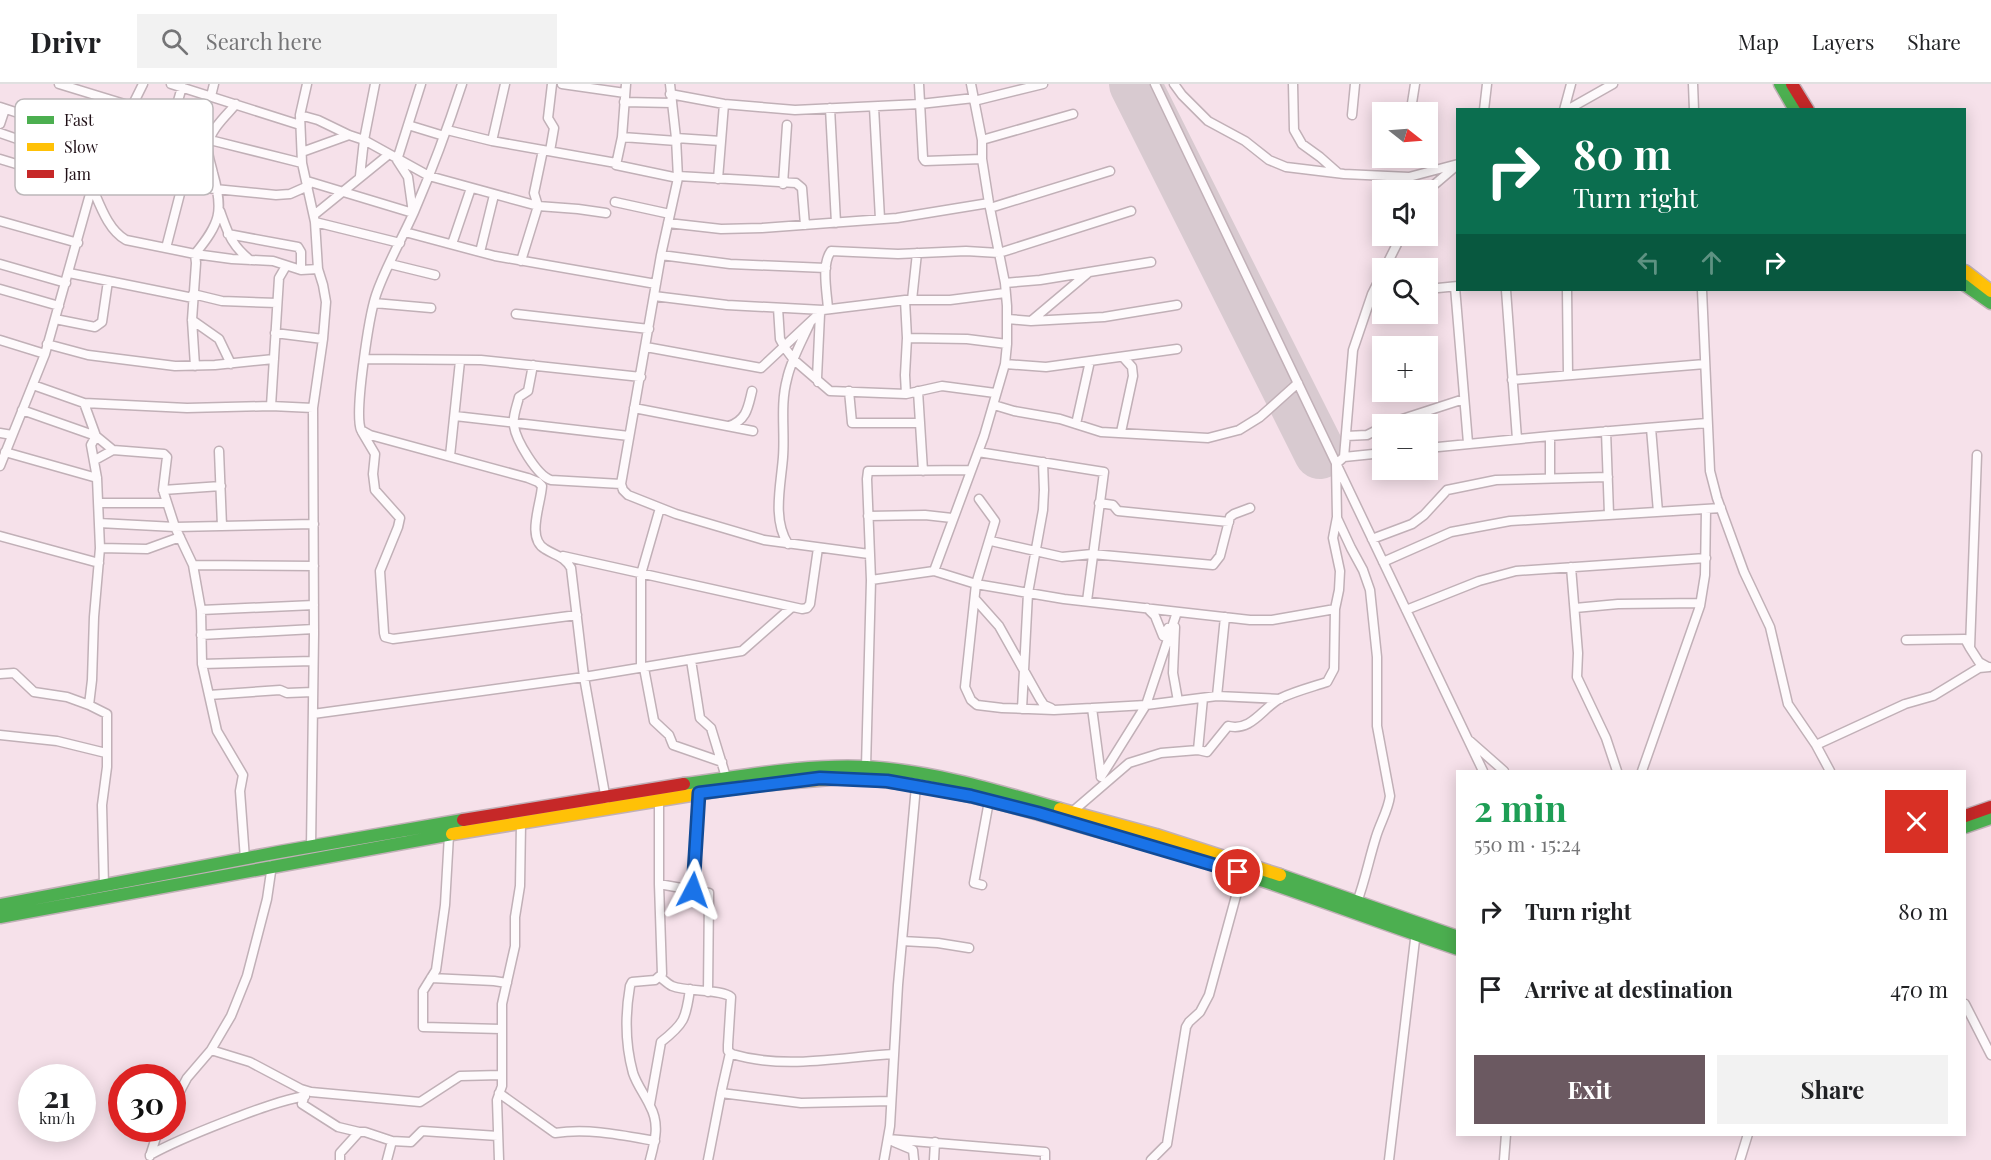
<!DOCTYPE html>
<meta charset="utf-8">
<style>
body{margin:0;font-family:"Playfair Display",serif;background:#f2f2f2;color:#202124;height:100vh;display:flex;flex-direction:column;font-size:22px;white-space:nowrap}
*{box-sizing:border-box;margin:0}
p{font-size:20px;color:#757577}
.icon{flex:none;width:33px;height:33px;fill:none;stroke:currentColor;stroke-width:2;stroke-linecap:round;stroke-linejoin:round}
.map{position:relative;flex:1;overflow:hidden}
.drawer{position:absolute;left:1456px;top:686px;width:510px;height:366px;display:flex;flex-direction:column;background:#fff;border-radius:0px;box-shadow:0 3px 15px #0003}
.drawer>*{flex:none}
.banner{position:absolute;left:1456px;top:24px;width:510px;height:183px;border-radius:0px;box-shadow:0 3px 15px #0003;background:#0b6e4f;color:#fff;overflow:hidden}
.needle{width:39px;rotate:107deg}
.buttons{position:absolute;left:1372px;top:18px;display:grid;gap:12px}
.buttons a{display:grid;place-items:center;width:66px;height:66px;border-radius:0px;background:#fff;box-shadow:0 3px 15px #0003;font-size:30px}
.speed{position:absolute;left:18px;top:980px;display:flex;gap:12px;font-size:30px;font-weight:700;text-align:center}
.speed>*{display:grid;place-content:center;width:78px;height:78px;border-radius:50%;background:#fff;box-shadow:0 3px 15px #0003;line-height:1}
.speed small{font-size:15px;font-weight:400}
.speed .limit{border:9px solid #d22;background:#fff;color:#111}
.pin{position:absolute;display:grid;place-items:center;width:51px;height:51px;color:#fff;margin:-26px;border:3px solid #fff;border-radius:50%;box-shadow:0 2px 6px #0007}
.me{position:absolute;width:66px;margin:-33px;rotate:4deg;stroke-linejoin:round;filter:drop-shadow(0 0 4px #0008)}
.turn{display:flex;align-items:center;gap:21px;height:126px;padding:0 18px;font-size:27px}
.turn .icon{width:78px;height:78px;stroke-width:2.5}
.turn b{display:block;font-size:42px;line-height:51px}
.lanes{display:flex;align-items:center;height:57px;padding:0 18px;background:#0003;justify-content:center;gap:30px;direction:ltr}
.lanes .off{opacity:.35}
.round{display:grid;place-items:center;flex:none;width:63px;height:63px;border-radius:0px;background:#f2f2f2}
.overview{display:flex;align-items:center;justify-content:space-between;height:102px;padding:0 18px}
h1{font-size:36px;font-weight:700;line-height:45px;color:#1e9e55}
.button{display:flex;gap:12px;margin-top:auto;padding:12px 18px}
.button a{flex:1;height:69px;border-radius:0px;background:#6b5961;color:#fff;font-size:24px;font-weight:700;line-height:69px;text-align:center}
.button a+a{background:#f2f2f2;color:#202124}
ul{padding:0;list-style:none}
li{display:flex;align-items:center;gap:18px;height:78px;padding:0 18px}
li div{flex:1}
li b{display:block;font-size:22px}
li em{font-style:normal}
header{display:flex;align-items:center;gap:36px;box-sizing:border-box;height:84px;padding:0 30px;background:#fff;border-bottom:2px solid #e0e0e0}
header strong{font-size:28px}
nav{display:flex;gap:33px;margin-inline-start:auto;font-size:21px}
.search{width:420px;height:54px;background:#f2f2f2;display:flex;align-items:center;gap:15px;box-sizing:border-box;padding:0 21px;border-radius:0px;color:#757577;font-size:22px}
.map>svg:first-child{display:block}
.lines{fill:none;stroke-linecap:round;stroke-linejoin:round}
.runway{stroke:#d8cad0;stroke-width:52}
.street-casing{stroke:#c1b0b7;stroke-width:11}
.fast-casing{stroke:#c1b0b7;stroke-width:15}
.slow-casing{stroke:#c1b0b7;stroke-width:15}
.jam-casing{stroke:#c1b0b7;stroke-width:15}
.street{stroke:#fefafc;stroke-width:8}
.fast{stroke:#4caf50;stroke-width:12}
.slow{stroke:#ffc107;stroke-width:12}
.jam{stroke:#c62828;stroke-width:12}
.route-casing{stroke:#114b97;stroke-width:15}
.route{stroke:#1a73e8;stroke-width:10}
.key{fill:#fff;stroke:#bcb7b9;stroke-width:1.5}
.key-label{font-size:16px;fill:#201017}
</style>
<header>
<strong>Drivr</strong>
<div class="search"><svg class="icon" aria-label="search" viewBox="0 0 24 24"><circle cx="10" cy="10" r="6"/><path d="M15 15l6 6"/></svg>Search here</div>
<nav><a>Map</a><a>Layers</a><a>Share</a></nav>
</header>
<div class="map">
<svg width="1991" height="1076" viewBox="0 0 1991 1076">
<rect width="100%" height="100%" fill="#f6e1ea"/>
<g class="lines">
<path class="runway" d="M 1135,0 L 1320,369"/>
<defs>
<path id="street" d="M 59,0 L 131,22
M 171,0 L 300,41
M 307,0 L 300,31 L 302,79 L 315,138 L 318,185 L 323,201 L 326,218 L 323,255 L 313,324 L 314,550 L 311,763
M 462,0 C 448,43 432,86 414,128 C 402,155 385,184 376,211 C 369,232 354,329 361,346 L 370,351 L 528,394 L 538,398 L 542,402 C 541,420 526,454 545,465 C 556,472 564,472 571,484 L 584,593 L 606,716
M 562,0 L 625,9
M 626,0 L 622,53 L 616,81 L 678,94
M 670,0 L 676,54 L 678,94 L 661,171 L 621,400 L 623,406 L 628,411 L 676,430 L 764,456 L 869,470
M 919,0 L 923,74 L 925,77 L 982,75
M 1155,0 L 1483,687
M 1174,0 L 1182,11 L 1208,37 L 1245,57 L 1269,76 L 1286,83 L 1344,90 L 1409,93 L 1458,80
M 1293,0 L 1294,46 L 1302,60 L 1320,73 L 1337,88
M 1693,0 L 1694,26
M 670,10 L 724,20 L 795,26 L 920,20 L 974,14
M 211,12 L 214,0
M 974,17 L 1043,0
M 624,18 L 672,19
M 1412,19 L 1415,0
M 0,23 L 161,76
M 874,23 L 880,135
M 830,24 L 836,139
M 1484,26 L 1487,0
M 1564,26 L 1571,0
M 1567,26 L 1613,0
M 300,31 L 318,36 L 349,51 L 364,56 L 429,92 L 538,122 L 534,109 L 543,66
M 1352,31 L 1355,0
M 0,40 L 5,25
M 408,41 L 444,52
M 447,46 L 492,57 L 616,79
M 0,49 L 101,84
M 622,53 L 677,57
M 676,54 L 721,57
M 210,56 L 302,79
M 982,56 L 1073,30
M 492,57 L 505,0
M 550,67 L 554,44 L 548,34 L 552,0
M 302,68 L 349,51
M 0,75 L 92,103 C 100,121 108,146 126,156 L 195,170 L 232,175 L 273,177 L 301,186 L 318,185
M 100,88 L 154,99 L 276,111 L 290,110 L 308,102
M 360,92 L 364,56 L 375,0
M 678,92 L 796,99 L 802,104 L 805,141
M 718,95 L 724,20
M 307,97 L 413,129 L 408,93 L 397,76 L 421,0
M 154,99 L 182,3
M 783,100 L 787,41
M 1428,106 L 1455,83
M 615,118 L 670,130
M 990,124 L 1110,87
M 220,127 C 228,149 231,161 250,176
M 314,131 L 388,71
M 0,137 L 78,159
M 315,138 L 400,159
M 668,139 L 721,145 L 762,144 L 897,134 L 989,119
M 405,148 L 495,172 L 656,200
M 228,150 L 298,163 L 301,168 L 301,186
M 452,160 L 471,104
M 166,164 L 182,102
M 480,168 L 494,111
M 661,171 L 730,180 L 826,184
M 521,177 L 538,122 L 578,125 L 606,129
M 0,180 L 66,199
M 390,180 L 435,191
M 1385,184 L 1401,152
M 69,189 L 193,214
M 1005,199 L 1040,196 L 1151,178
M 1455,203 L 1468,359
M 0,205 L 59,222
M 1428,205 L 1458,202
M 1506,206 L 1517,355
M 1567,206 L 1568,291
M 1702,206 L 1710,387 L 1717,414 L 1744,488 L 1770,543 L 1788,620 L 1816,661 L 1830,687
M 193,210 L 222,217 L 277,219
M 654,212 L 727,221 L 823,226 L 905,216 L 950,216 L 1005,209
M 905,216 L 907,254 L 905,291 L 906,310
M 912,216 L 917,169
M 374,219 L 431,224
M 778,224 L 780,255 L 785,264 L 794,276 L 830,307 L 906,310 L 942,302 L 995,309
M 828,225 C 827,208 821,181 831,167 L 898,170 L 966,167 L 999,169 L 1131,127
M 516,230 L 649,245
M 55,235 L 95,243 L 102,238 L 108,197
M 1008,235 L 1031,237 L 1088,189
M 192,236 L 219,255 L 231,280
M 1031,237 L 1104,233 L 1177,221
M 275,249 L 323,255
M 907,254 L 967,255 L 1007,260
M 0,256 L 45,270
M 47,260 L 88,271 L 175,282 L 215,281 L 274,275
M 646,263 L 761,284 L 823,226
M 364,275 L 481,276 L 641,293
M 1005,280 L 1046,283 L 1177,265
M 533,281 L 528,307 L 519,313 C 517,322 512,333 514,342 C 516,356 537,392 551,396 L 621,400
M 195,282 L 192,236 L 196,179 L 195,170 C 220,139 224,128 213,89 C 211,80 207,70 208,62 C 210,45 227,31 236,20
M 1512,296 L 1705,280
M 818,298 L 817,294 L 820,230
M 33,301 L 84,319 L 187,324 L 271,322 L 313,324
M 849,307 L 852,339 L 920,339
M 918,307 L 923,387
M 84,319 L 96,352
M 994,321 L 1014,327 L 1060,335 L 1101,348 L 1208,354 L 1239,346 L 1260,333 L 1298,299
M 271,322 L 279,194 L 286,182
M 634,324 L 753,347
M 22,326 L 96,352 L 113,366
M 455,332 L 629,352
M 1076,340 L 1090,277
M 1387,340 L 1464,315
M 729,342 C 747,336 748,323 752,307
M 1651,344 L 1658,428
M 1606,347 L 1609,430
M 362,348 L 375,370 L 373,390 L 375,406 L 400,434 L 398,443 L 380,487 L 384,549 L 385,553 L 393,555 L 577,531
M 1121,348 L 1133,292 L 1132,283 L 1123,273
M 0,349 L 12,351
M 96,352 L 91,361 L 97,394 L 100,464 L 94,533 L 92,596 L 89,621 L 107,630 L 107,683 L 102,721 L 104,802
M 1346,352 L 1367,351 L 1383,343
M 1550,352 L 1550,394
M 1428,364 L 1550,352 L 1707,339
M 219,367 L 222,442
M 5,368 L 97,394
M 978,368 L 1104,388 L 1087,517
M 1977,371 L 1970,564 L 1979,578 L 1988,583
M 450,372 L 460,277
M 1344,373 L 1383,369
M 95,376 L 113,366 L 164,370 L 167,373 L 163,406 L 175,443 L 193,481 L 201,526 L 202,580 L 217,647 L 243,691 L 240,707 L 245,775
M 0,382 L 45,270 L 92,103 L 143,0
M 163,406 L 221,402
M 979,415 L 995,437 L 976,500 L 965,603 L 971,616 L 977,621 L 1002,624 L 1054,626 L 1111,623 L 1146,621 L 1217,612 L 1280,615
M 98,419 L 166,419
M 1099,419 L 1113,421 L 1118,427 L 1229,438
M 868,432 L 925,431 L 952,434
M 1337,434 L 1351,464 L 1363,486 L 1370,506 L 1377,573 L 1377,642 L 1390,712 C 1388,727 1380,739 1376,753 C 1369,775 1365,797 1357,818
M 99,439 L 175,443 L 314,440
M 0,452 L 99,479
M 1372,455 L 1412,440 L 1424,431 L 1447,406 L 1496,396 L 1608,393
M 991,457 L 1062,473 L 1092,470 L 1213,481 L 1220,472 L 1230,433 L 1234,430 L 1250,424
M 788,460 C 772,435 781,401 783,373 C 785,347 780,321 787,295 C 791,276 802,257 810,239
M 100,464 L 147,465 L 180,453
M 563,472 L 802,525 L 807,524 L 810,520 L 818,464
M 1383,478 L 1451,448 L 1510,437 L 1721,424
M 193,481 L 314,482
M 1571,483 L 1578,569 L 1577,593 L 1606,654 L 1617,687
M 934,487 L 984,352 L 1005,280 L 1007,260 L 1007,222 L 1005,199 L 989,119 L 982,75 L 982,56 L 971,0
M 871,496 L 934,487 L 976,500 L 1064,515 L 1250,536 L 1272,536 L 1335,525
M 975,515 L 999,542 L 1040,615 L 1044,621 L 1051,624
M 1147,524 L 1155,532 L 1163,552 L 1168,544
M 1575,524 L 1618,520 L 1700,519
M 201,526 L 314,521
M 1406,526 L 1479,497 L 1516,487 L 1706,474
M 1175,543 L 1173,589 L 1178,617
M 201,551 L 314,545
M 1906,556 L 1965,555 L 1970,564
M 691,576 L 700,634 L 711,644 L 726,693
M 202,580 L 313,577
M 641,584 L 641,490 L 660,424
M 644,584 L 654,637 L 669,651 L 673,661 L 722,678
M 0,590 L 14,589 L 34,608 L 67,613 L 89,621
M 209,611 L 280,606 L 287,609 L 313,608
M 1217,612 L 1225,533
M 1092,624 L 1101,692
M 1022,625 L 1028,509 L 1043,426 L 1044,406 L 1043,378
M 313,630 L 584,593 L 742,567 L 792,523
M 0,651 L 57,657 L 106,669
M 1470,657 L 1504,687
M 1816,661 L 1905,620 L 1933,612 L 1979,584 L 1989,583
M 1198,666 L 1203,614
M 866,683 L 871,496 L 867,395 L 868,387 L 970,386
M 1642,687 L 1700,522 L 1705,491 L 1706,425
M 1101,693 L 1146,621 L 1176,531
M 659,715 L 659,800 L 709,809 L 708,908
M 1072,728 L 1129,679 L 1161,669 L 1198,666 L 1207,668 L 1228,642 C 1252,648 1263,623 1281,614 C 1296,607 1312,603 1327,598 L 1334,585 L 1335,525 L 1339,506 L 1340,487 L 1333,454 L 1337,433 L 1336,380 L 1344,373 L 1353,266 L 1372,210 L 1383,188
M 449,751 L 445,821 L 436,886 L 423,907 L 423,943 L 501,945
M 982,801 L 974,799 L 989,717
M 693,806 L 699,709
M 902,857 L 938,859 L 969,864
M 660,893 C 664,896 668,900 672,902 C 687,908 722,905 731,913 L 728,961 L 728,967 L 732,970 C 785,986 840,973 894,970
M 431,894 L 494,897 L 507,899
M 1965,920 L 1991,971
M 211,966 L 250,978 L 301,1005 L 311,1008 L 420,1018 L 460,992 L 501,991
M 730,969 L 721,1009 L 801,1019 L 891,1017
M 499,1009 L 555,1049 C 589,1044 621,1051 655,1057
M 305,1010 L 302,1020 L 338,1043 L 359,1048
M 650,1020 L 661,958 C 684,940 686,935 690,905
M 172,1022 L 187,994 L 211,966 L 231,932 L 247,892 L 267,815 L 272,781
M 888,1055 L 1045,1068 L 1045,1076
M 894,1058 L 913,1066 L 914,1076
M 150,1071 C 177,1056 204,1046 232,1035 C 256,1026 279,1017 305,1012
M 150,1072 L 159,1044
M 340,1076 L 340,1069 L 359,1048 L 365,1048 L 392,1057
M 387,1076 L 392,1057 L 411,1058 L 422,1047 L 498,1052
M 499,1076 L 497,1016 L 502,1002 L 502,920 L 515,862 L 515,833 L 520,802 L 521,739
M 650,1076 C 655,1057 660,1040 650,1022 C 645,1011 637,1001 633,989 C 625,960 625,931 630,902 L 632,898 L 655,896 L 662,890 L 659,800
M 708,1076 L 721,1009
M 884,1076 L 890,1042 L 898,901 L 916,702
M 934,1076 L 935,1058
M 1151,1076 L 1167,1060 L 1186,943 L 1189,938 L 1200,928 L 1209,911 L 1242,790
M 1389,1076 L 1416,847
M 1504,1076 L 1506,1050
M 1740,1076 L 1748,1050"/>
<path id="fast" d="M 1780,0 L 1795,26
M 1965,201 L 1991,219
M 843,694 C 928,697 1010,721 1091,745 C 1127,755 1164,765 1200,776 C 1287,803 1372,836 1458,865
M 684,700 C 745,692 806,680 867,683 C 933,687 998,707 1060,725
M 1965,743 L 1991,734
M 1280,791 L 1458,853
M 0,821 L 279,768 L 463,736
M 0,833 L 452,750"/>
<path id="slow" d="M 1965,187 L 1991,207
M 1060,725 L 1156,751 L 1280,791
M 452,750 L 746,702 L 843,694"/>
<path id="jam" d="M 1792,0 L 1808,26
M 1965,732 L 1991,723
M 463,736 L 684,700"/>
</defs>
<use href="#street" class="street-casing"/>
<use href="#fast" class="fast-casing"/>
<use href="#slow" class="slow-casing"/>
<use href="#jam" class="jam-casing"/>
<use href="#street" class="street"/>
<use href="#fast" class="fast"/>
<use href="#slow" class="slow"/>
<use href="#jam" class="jam"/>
</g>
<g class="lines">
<defs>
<path id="route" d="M 693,806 L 699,709 L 820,694 L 887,697 L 971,712 L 1038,729 L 1238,788"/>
</defs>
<use href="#route" class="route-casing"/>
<use href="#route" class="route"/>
</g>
<rect x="15" y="15" width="198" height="96" rx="9" class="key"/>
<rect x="27" y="32" width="27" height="8" fill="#4caf50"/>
<rect x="27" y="59" width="27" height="8" fill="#ffc107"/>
<rect x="27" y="86" width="27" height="8" fill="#c62828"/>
<g class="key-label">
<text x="64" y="42">Fast</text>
<text x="64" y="69">Slow</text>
<text x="64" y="96">Jam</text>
</g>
</svg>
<div class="buttons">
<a><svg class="needle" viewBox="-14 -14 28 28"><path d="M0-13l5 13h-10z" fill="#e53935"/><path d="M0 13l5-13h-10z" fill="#757577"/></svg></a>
<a><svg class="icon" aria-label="sound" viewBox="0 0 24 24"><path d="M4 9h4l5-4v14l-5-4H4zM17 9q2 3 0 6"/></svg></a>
<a><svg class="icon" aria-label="search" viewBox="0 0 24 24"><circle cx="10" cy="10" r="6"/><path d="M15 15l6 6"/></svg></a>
<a>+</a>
<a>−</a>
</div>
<div class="speed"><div>21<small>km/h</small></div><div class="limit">30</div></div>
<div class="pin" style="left:1238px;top:788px;background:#d93025"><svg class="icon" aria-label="arrive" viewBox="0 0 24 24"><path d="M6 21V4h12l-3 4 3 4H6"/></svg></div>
<svg class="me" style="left:693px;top:806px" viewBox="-20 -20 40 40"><path d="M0-17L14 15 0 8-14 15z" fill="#1a73e8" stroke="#fff" stroke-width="4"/></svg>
<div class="banner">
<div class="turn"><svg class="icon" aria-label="right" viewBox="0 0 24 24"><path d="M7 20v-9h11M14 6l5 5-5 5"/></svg><div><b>80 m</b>Turn right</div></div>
<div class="lanes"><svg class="icon off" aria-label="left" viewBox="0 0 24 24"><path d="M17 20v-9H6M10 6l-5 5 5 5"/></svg><svg class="icon off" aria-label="ahead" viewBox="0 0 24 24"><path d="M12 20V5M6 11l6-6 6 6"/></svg><svg class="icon" aria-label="right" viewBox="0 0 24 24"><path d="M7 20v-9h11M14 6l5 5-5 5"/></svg></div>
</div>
<section class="drawer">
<div class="overview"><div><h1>2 min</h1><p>550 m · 15:24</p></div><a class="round" style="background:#d93025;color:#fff"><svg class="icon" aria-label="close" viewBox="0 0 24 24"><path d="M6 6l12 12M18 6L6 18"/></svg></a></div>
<ul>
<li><svg class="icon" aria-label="right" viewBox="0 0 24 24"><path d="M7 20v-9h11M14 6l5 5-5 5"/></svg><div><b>Turn right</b></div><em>80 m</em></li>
<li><svg class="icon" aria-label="arrive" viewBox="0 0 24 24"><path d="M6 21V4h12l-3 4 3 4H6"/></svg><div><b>Arrive at destination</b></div><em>470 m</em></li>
</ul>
<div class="button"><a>Exit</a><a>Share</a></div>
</section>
</div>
